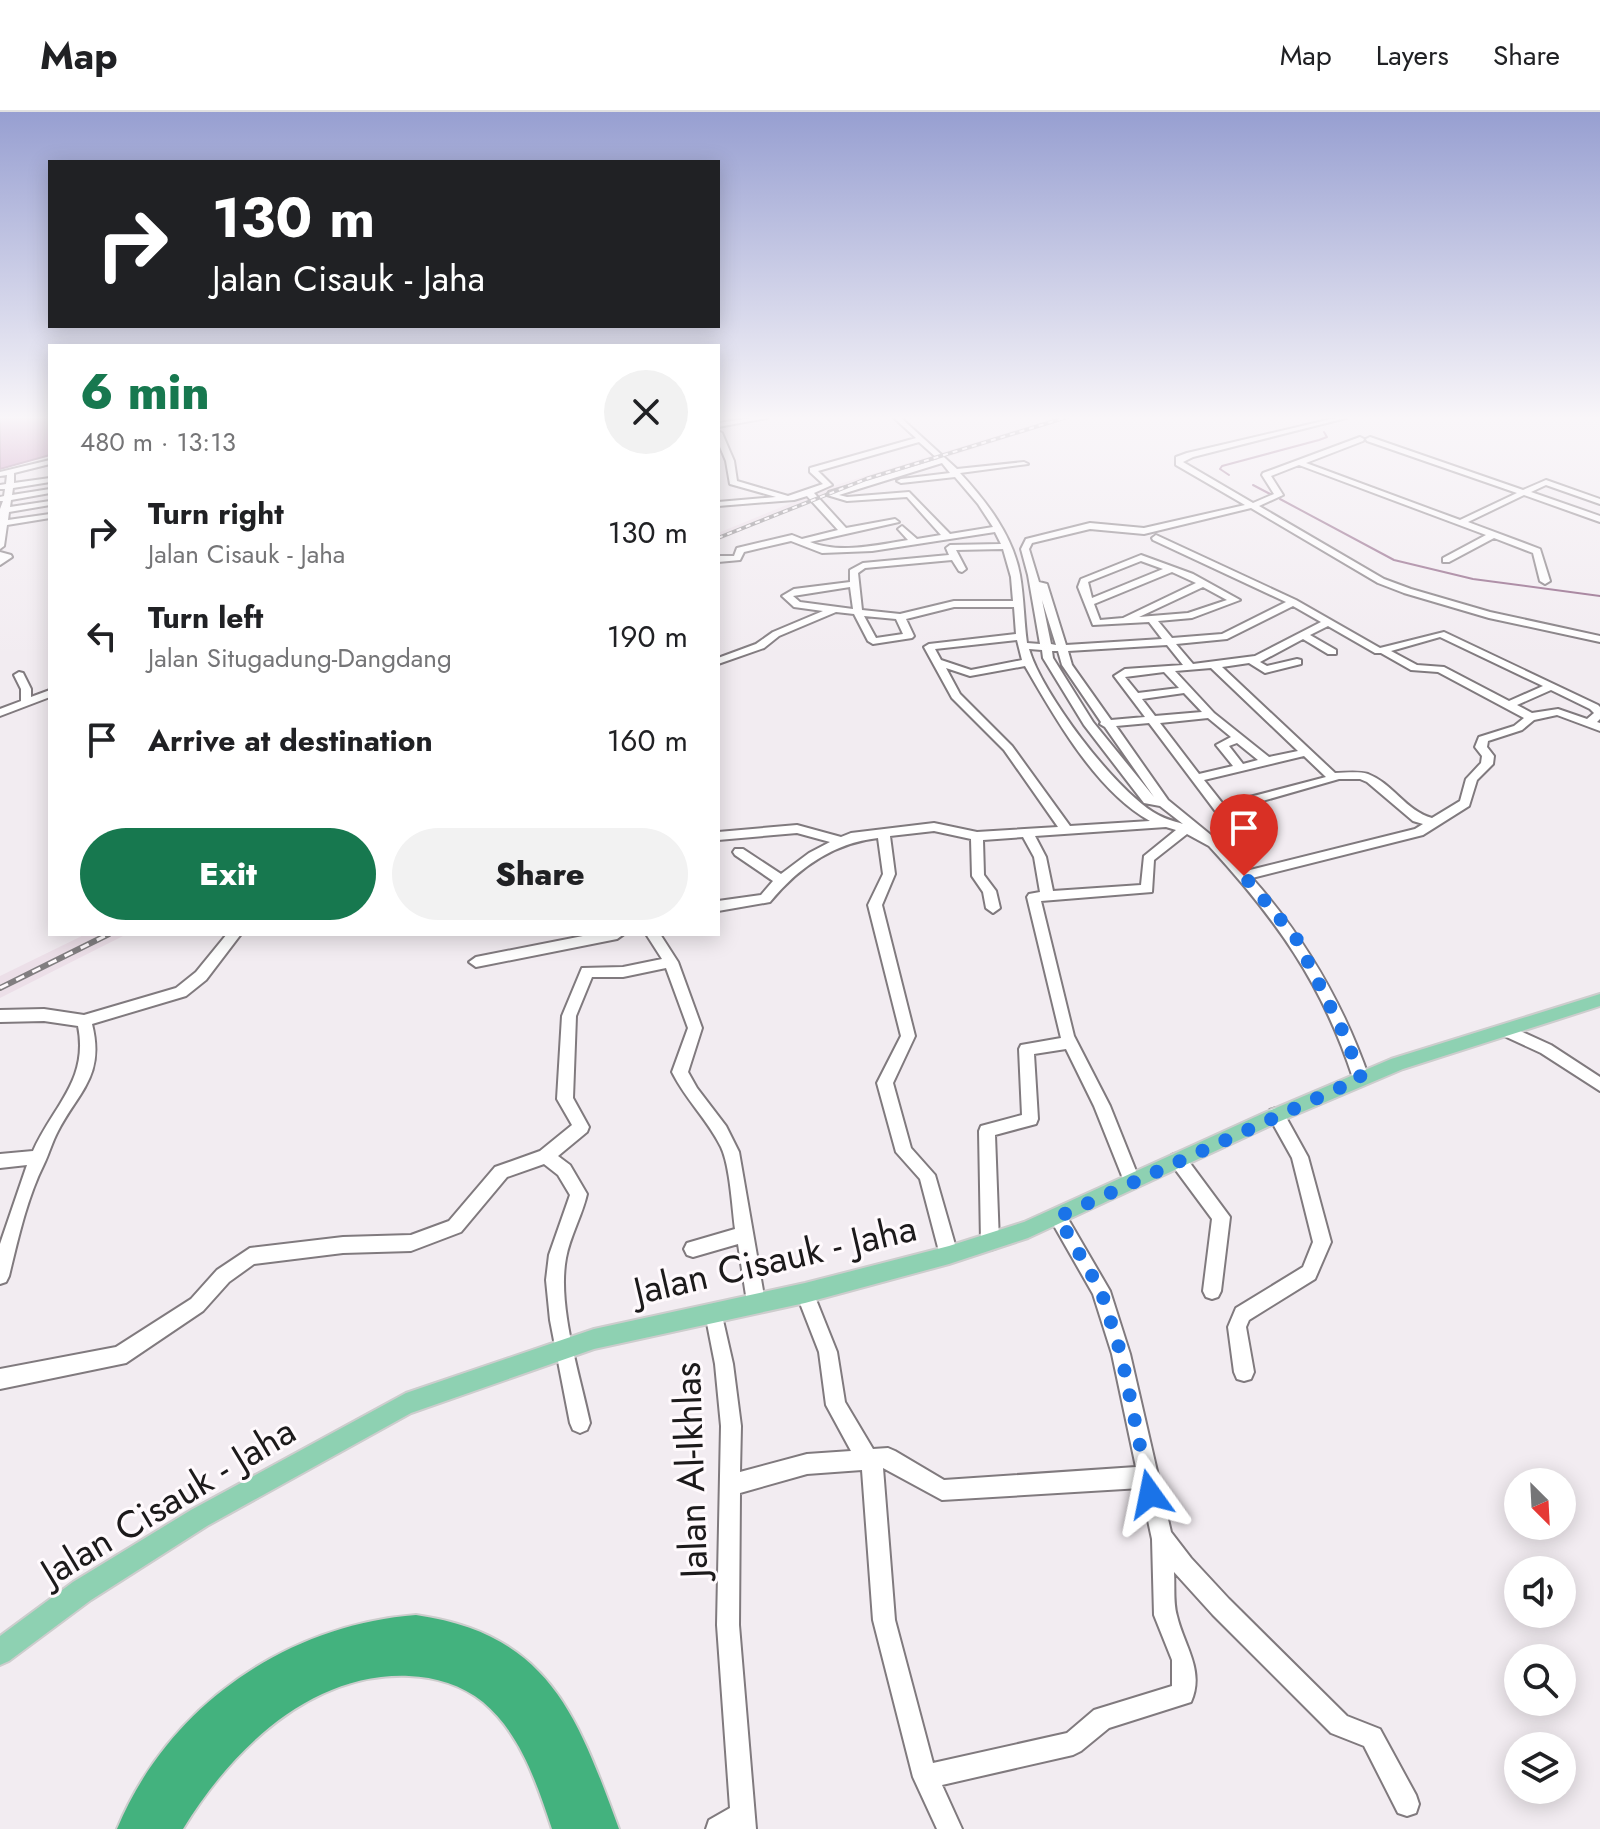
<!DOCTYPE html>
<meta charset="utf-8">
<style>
body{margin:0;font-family:Jost,sans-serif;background:#f2f2f2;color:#202124;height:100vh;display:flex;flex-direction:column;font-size:30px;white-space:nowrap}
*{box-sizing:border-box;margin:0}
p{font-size:26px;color:#757577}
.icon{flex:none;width:44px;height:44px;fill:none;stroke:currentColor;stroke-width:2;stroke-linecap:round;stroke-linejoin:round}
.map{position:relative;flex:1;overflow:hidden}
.side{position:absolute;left:48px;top:232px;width:672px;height:592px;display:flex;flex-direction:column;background:#fff;border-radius:0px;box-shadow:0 4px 20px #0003}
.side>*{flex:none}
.banner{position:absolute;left:48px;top:48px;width:672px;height:168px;border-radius:0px;box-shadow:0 4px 20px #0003;background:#202124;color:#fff;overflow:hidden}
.needle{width:52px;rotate:156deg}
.controls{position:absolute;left:1504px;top:1356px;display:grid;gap:16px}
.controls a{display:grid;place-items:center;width:72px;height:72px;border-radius:50%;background:#fff;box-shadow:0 4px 20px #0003;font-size:40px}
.pin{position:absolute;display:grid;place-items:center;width:68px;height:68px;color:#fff;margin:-82px -34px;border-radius:50% 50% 50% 0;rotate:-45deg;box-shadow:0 0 8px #0007}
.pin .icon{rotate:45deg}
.me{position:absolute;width:88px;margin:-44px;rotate:348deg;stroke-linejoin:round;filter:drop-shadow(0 0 6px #0008)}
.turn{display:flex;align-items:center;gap:28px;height:168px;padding:0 32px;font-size:36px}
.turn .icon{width:104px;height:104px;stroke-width:2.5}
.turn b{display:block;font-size:56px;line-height:68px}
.round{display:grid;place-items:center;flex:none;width:84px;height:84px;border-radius:42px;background:#f2f2f2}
.headline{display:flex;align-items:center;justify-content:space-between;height:136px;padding:0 32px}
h1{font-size:48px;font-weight:800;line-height:60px;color:#17784f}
.cta{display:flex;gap:16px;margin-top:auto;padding:16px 32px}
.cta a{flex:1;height:92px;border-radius:48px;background:#17784f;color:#fff;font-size:32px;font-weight:800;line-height:92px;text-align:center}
.cta a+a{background:#f2f2f2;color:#202124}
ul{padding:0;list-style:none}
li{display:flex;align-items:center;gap:24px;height:104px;padding:0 32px}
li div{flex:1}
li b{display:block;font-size:30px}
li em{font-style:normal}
header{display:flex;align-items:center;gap:48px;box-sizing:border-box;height:112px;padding:0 40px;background:#fff;border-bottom:2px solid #e0e0e0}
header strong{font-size:38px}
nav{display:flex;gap:44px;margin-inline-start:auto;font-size:28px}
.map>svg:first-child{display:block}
.built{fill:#ecdfe8}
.water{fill:#bd80ae;stroke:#8d6182;stroke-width:2}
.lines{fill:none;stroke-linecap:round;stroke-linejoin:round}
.stream{stroke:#8d6182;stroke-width:2}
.minor-casing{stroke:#807a7e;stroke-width:4}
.major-casing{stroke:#cdcdcd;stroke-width:4}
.highway-casing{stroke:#cdcdcd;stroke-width:4}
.minor{fill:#fff;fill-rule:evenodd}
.major{fill:#8ed1b2;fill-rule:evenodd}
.highway{fill:#43b27e;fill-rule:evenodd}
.rail-far1-casing{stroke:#817e80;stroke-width:4}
.rail-casing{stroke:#817e80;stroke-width:6}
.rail-far1{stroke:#fffafd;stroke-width:2;stroke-dasharray:5;stroke-linecap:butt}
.rail{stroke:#fffafd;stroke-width:3;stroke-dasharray:9;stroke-linecap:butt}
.route{stroke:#1a73e8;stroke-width:14;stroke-dasharray:0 25.2}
.labels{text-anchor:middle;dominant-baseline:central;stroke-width:6;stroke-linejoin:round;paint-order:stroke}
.near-street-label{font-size:38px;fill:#1c1a1b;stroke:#fffafd}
</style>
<header>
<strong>Map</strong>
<nav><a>Map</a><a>Layers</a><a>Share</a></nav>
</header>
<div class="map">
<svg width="1600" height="1717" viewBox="0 0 1600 1717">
<rect width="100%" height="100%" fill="#f2ecf1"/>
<path class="built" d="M 1054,306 L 1071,306 L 806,390 L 718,429 L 718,421 L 833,374 Z
M 86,822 L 127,822 L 0,886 L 0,864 Z"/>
<path class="water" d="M 0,306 L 50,306 L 50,343 L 0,357 Z"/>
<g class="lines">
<path class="stream" d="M 1229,363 L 1220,357 L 1222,354 L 1319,328 L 1327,325 L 1324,320
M 1253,373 L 1272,383
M 1280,387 L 1394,448 L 1473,467 L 1600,484"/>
<defs>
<path id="minor" d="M 752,306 L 767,306 L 718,315 L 718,311 Z
M 894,306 L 901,306 L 957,357 L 1024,350 L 1028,352 L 960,361 C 987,390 1013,424 1020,463 C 1024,486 1024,510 1027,531 L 1040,532 L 1028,463 L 1021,437 L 1026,427 L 1090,411 L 1144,416 L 1245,393 L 1176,353 L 1176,345 L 1187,341 L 1336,306 L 1346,306 L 1193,345 L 1183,350 L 1253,391 L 1274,382 L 1262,363 L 1263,361 L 1360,325 L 1364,327 L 1363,329 L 1306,351 L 1460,408 L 1517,381 L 1367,329 L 1366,327 L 1370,325 L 1523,378 L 1546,368 L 1600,387 L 1600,392 L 1546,373 L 1531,380 L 1600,404 L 1600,410 L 1524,383 L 1468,410 L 1540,437 L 1550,469 L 1545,472 L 1540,469 L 1533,441 L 1494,426 L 1449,450 L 1443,450 L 1443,446 L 1486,423 L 1299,353 L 1271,364 L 1283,383 L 1259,394 L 1384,467 L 1411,477 L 1490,500 L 1600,524 L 1600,530 L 1489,506 L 1404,481 L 1378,471 L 1251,396 L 1144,422 L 1090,417 L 1032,431 L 1029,437 L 1039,470 L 1047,472 L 1066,533 L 1162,527 L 1149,510 L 1093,513 L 1078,475 L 1081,467 L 1141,443 L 1193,462 L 1240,488 L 1192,506 L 1158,509 L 1172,526 L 1222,522 L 1286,490 L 1153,428 L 1152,426 L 1156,423 L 1296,488 L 1380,536 L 1444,520 L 1598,593 L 1600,595 L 1600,607 L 1597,610 L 1600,611 L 1600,619 L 1557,603 L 1534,608 L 1522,618 L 1488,629 L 1487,635 L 1494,644 L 1493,652 L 1477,668 L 1469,694 L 1423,723 L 1252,766 C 1305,826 1343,891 1369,966 L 1366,970 L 1361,972 L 1356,970 L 1353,966 C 1322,871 1276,807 1209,734 L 1187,722 L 1154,748 L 1152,780 L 1041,789 L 1074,924 L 1110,994 L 1140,1069 L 1138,1074 L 1132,1076 L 1126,1074 L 1094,994 L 1066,937 L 1034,942 L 1038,1007 L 1036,1012 L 995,1023 L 999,1130 L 996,1136 L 990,1138 L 984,1136 L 981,1130 L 979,1019 L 981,1014 L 1022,1003 L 1019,937 L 1021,933 L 1061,926 L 1027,785 L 1029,782 L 1040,780 L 1034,745 L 1023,725 L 983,728 L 984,763 L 996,779 L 1000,796 L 993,801 L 986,796 L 983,780 L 972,764 L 971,727 L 934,719 L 890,724 L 895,762 L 882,793 L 915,924 L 893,971 L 911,1036 L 935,1063 L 958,1143 L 955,1149 L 949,1151 L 943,1149 L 940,1143 L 920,1067 L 896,1040 L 877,971 L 901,924 L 868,793 L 883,762 L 878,726 C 833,731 798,756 770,790 L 718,799 L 718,789 L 761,783 L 773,769 L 735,743 L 733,740 L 735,737 L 743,737 L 781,762 L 809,741 L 830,730 L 797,721 L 718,728 L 718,720 L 797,713 L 841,725 L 851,721 L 934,711 L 977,720 L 1058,715 L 1004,638 L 952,586 L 924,535 L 929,532 L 1016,522 L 1014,495 L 954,495 L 906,507 L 914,524 L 912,526 L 873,532 L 868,529 L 854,502 L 836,500 L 779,524 L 764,536 L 718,552 L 718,546 L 756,532 L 773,520 L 823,499 L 794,495 L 782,484 L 794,477 L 850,470 L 850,458 L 863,451 L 949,443 L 946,436 L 950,433 L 1001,432 L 995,420 L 872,439 L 822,441 L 791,429 L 744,440 L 740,448 L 718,450 L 718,444 L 734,444 L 737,436 L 792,423 L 802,427 L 838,418 L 807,384 L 794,388 L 718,394 L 718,390 L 776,385 L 730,372 L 726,349 L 718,330 L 718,319 L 722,321 L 734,349 L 737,369 L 788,384 L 823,372 L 810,360 L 810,356 L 916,326 ZM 919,330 L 938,347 L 829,380 L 827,383 L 847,389 L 907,385 L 941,423 L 917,427 L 902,414 L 898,417 L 908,428 C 878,433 839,442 810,430 L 899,410 L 895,407 L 846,416 L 814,381 L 832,373 L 818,359 ZM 942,351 L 950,361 L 901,367 L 897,369 L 901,371 L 955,365 L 978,392 L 993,415 L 950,422 L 909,380 L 847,385 L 839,383 ZM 1003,437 L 1011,465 L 1013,489 L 954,489 L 900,502 L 862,498 L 858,461 L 865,456 L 952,448 L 959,459 L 962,460 L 966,457 L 956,438 ZM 1141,449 L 1163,457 L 1092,486 L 1088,470 ZM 1172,460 L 1196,471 L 1123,506 L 1100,508 L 1094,492 ZM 850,475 L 853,497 L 800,490 L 793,484 ZM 1203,475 L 1227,488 L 1188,501 L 1139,505 ZM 1042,488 L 1056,533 L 1051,532 ZM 1293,494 L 1321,510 L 1255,544 L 1193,552 L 1176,532 L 1227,527 ZM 864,504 L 896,507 L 903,522 L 876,526 ZM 1328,514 L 1375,541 L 1381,541 L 1411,558 L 1438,560 L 1524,606 L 1514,614 L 1479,625 L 1475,635 L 1482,644 L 1481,651 L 1466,667 L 1460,689 L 1432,706 C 1406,699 1392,671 1368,662 C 1358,659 1345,661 1335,661 L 1222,555 L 1249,551 L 1265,561 L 1301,552 L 1301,548 L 1297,547 L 1267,554 L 1260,550 L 1303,527 L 1328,542 L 1336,542 L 1336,538 L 1310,523 ZM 1440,525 L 1543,574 L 1509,589 L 1444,555 L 1417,553 L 1391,539 ZM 1017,528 L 1022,548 L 971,558 L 941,548 L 935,537 ZM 1167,533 L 1183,553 L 1125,557 L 1114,564 L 1145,605 L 1111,608 L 1072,553 L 1068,539 ZM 1029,537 L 1042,538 L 1043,546 L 1084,613 L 1144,691 L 1160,694 L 1183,712 C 1173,709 1162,706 1153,700 C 1114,676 1042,582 1029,537 ZM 1052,539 L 1058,539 L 1062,553 L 1101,610 L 1100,612 L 1105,615 L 1154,685 L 1093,610 L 1053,546 ZM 1025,554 C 1055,606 1096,679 1150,709 L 1070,714 L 1012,634 L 960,582 L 946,556 L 970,564 ZM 1211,556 L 1298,639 L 1269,645 L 1214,601 L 1175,559 ZM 1164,560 L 1179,576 L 1138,581 L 1125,565 ZM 1551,578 L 1590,597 L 1594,601 L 1587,607 L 1558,597 L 1532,601 L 1517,593 ZM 1184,581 L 1202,600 L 1155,604 L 1142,587 ZM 1208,606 L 1231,625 L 1216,633 L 1233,654 L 1199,662 L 1160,611 ZM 1149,611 L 1216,700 L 1224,700 L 1339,667 L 1360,667 L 1367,670 L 1413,709 L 1423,712 L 1415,717 L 1246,759 L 1217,728 L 1168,688 L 1116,614 ZM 1237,631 L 1258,648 L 1243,652 L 1229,634 ZM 1304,644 L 1326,665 L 1223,692 L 1204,668 ZM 1166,715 L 1176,718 L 1144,744 L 1141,773 L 1053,779 L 1046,745 L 1035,724 Z
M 50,348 L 50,352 L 14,361 L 14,371 L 50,366 L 50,370 L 13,376 L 12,383 L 50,377 L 50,381 L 11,388 L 10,395 L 50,389 L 50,393 L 9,400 L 8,408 L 50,402 L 50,406 L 7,413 L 4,434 L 0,437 L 0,397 L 3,389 L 0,389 L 0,385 L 4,384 L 5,377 L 0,377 L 0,373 L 6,372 L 7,363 L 0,364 L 0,360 Z
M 0,440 L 11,443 L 12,445 L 0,453 Z
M 19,560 L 23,561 L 31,577 L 31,585 L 50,578 L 50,585 L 0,604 L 0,597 L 21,589 L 21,577 L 14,563 Z
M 227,822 L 241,822 L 206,868 L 186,884 L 92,912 C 105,964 79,979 58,1019 C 52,1030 49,1042 44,1052 C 27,1086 18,1127 9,1164 L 6,1170 L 0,1172 L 0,1132 L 27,1053 L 0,1056 L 0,1042 L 33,1039 C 53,994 89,968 78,914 L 44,909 L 0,910 L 0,898 L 44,897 L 84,903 L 176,876 L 196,860 Z
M 593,822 L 624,822 L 617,827 L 476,855 L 469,850 L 476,845 Z
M 646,822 L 660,822 L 678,850 L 702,916 L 688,960 L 697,976 L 726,1014 L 739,1040 L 765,1190 L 762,1196 L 756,1199 L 750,1196 L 747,1190 L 738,1132 L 693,1145 L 687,1143 L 684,1137 L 687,1131 L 735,1117 C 732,1094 730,1054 721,1035 C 708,1008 685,987 672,960 L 688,916 L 666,856 L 623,865 L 592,865 L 576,904 L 573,986 L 589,1015 L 587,1020 L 558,1044 L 570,1053 L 587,1082 C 582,1104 570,1124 566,1146 C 557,1194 580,1263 590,1311 L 587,1318 L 580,1321 L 573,1318 L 570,1311 L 550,1208 L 546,1168 L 549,1143 L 570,1083 L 558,1063 L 544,1052 L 507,1065 L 461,1120 L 411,1139 L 343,1141 L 254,1152 L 229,1170 L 203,1199 L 126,1251 L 0,1277 L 0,1257 L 116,1235 L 191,1187 L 217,1158 L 250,1136 L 343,1125 L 411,1123 L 449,1109 L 495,1055 L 540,1039 L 572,1013 L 557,987 L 562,904 L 582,856 L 623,855 L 662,847 Z
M 1507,913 L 1551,933 L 1600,965 L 1600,979 L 1541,941 L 1502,923 L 1500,919 L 1502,915 Z
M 1276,996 L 1282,998 L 1308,1045 L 1331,1130 L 1315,1167 L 1249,1208 L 1246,1215 L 1254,1260 L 1251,1267 L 1244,1269 L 1237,1267 L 1234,1260 L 1228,1215 L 1236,1196 L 1303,1155 L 1313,1130 L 1292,1046 L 1268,1003 L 1270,998 Z
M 1178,1041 L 1184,1043 L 1230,1105 L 1221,1179 L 1218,1185 L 1212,1187 L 1206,1185 L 1203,1179 L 1212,1107 L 1172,1053 L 1170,1048 L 1172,1043 Z
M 1058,1097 L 1064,1100 L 1110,1179 L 1130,1242 L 1171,1420 L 1191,1446 L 1229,1487 L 1347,1604 L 1380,1617 L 1416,1683 L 1419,1692 L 1416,1701 L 1407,1704 L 1398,1701 L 1364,1634 L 1331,1621 L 1213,1503 L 1174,1460 C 1175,1474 1173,1491 1177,1504 C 1184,1534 1205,1558 1191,1590 L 1109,1616 L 1081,1639 L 1073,1643 L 942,1673 L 962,1717 L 937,1717 L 913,1665 L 873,1508 L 862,1358 L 807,1362 L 740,1381 L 739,1513 L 756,1717 L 706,1717 L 709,1708 L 730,1696 L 717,1513 L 721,1314 L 715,1252 L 705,1201 L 708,1195 L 714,1192 L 720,1195 L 733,1252 L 741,1314 L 740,1360 L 807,1342 L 851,1339 L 826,1293 L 819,1240 L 796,1181 L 799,1175 L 805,1173 L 811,1175 L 837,1240 L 845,1290 L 873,1337 L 888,1336 L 895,1339 L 944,1368 L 1136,1355 L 1112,1242 L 1093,1182 L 1049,1105 L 1052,1100 ZM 883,1356 L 942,1388 L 1141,1376 L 1152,1427 L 1154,1503 L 1172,1548 L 1172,1574 L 1094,1598 L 1067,1621 L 933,1651 L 895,1508 Z"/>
<path id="major" d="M 1600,882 L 1600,894 L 1403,957 L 1276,1011 L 1028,1126 L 949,1152 L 805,1191 L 594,1237 L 411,1301 L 207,1414 L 91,1488 L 9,1549 L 0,1553 L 0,1524 L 73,1470 L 191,1398 L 406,1281 L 594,1217 L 805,1171 L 949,1134 L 1024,1110 L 1264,1001 L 1391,947 Z"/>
<path id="highway" d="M 416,1503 C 549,1522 577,1603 619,1717 L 552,1717 C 537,1672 521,1622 483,1590 C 462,1573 435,1565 409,1564 C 311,1560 231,1638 183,1717 L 117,1717 C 168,1594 286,1513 416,1503 Z"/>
</defs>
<use href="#minor" class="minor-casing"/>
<use href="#major" class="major-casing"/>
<use href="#highway" class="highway-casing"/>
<use href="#minor" class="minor"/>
<use href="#major" class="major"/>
<use href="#highway" class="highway"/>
<defs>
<path id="rail-far1" d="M 718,426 L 866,367 L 1064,306"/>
<path id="rail" d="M 0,876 L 109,822"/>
</defs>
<use href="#rail-far1" class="rail-far1-casing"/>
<use href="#rail" class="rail-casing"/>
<use href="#rail-far1" class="rail-far1"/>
<use href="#rail" class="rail"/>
</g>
<linearGradient id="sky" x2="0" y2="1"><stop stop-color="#979fd1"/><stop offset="0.56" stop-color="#f9f6f9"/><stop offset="1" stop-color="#f9f6f9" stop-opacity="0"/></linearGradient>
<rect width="1600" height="546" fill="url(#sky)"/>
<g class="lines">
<path class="route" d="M 1150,1382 L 1121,1242 L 1101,1179 L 1058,1105 L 1361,966 L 1345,924 L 1296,826 L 1244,764"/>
</g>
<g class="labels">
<g class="near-street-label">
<text transform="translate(775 1147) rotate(-13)">Jalan Cisauk - Jaha</text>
<text transform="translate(690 1358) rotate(-92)">Jalan Al-Ikhlas</text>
<text transform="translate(168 1389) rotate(-31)">Jalan Cisauk - Jaha</text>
</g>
</g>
</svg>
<div class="controls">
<a><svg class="needle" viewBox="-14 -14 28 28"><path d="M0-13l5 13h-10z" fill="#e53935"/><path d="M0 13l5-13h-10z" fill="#757577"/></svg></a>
<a><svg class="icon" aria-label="sound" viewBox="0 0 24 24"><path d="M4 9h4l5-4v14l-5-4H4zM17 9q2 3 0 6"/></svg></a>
<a><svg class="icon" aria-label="search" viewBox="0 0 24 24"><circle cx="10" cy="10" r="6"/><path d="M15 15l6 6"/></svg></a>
<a><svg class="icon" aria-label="layers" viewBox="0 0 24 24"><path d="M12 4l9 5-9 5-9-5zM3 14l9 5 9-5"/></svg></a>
</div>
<div class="pin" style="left:1244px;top:764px;background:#d93025"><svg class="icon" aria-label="arrive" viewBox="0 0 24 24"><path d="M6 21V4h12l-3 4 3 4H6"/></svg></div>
<svg class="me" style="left:1150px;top:1382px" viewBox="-20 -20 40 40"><path d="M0-17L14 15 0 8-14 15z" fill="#1a73e8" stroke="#fff" stroke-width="4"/></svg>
<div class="banner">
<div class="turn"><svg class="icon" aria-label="right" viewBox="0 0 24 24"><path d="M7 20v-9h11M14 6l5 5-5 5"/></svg><div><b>130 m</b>Jalan Cisauk - Jaha</div></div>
</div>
<section class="side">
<div class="headline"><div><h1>6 min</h1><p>480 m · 13:13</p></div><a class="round"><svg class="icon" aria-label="close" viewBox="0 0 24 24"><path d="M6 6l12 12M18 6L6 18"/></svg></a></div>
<ul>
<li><svg class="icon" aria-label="right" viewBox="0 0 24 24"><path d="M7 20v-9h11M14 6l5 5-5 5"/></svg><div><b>Turn right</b><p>Jalan Cisauk - Jaha</p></div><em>130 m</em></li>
<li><svg class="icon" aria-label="left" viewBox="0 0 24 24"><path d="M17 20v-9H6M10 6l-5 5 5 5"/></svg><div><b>Turn left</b><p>Jalan Situgadung-Dangdang</p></div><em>190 m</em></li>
<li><svg class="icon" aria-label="arrive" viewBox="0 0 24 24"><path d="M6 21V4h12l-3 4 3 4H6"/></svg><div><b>Arrive at destination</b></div><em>160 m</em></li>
</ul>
<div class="cta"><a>Exit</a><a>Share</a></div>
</section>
</div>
